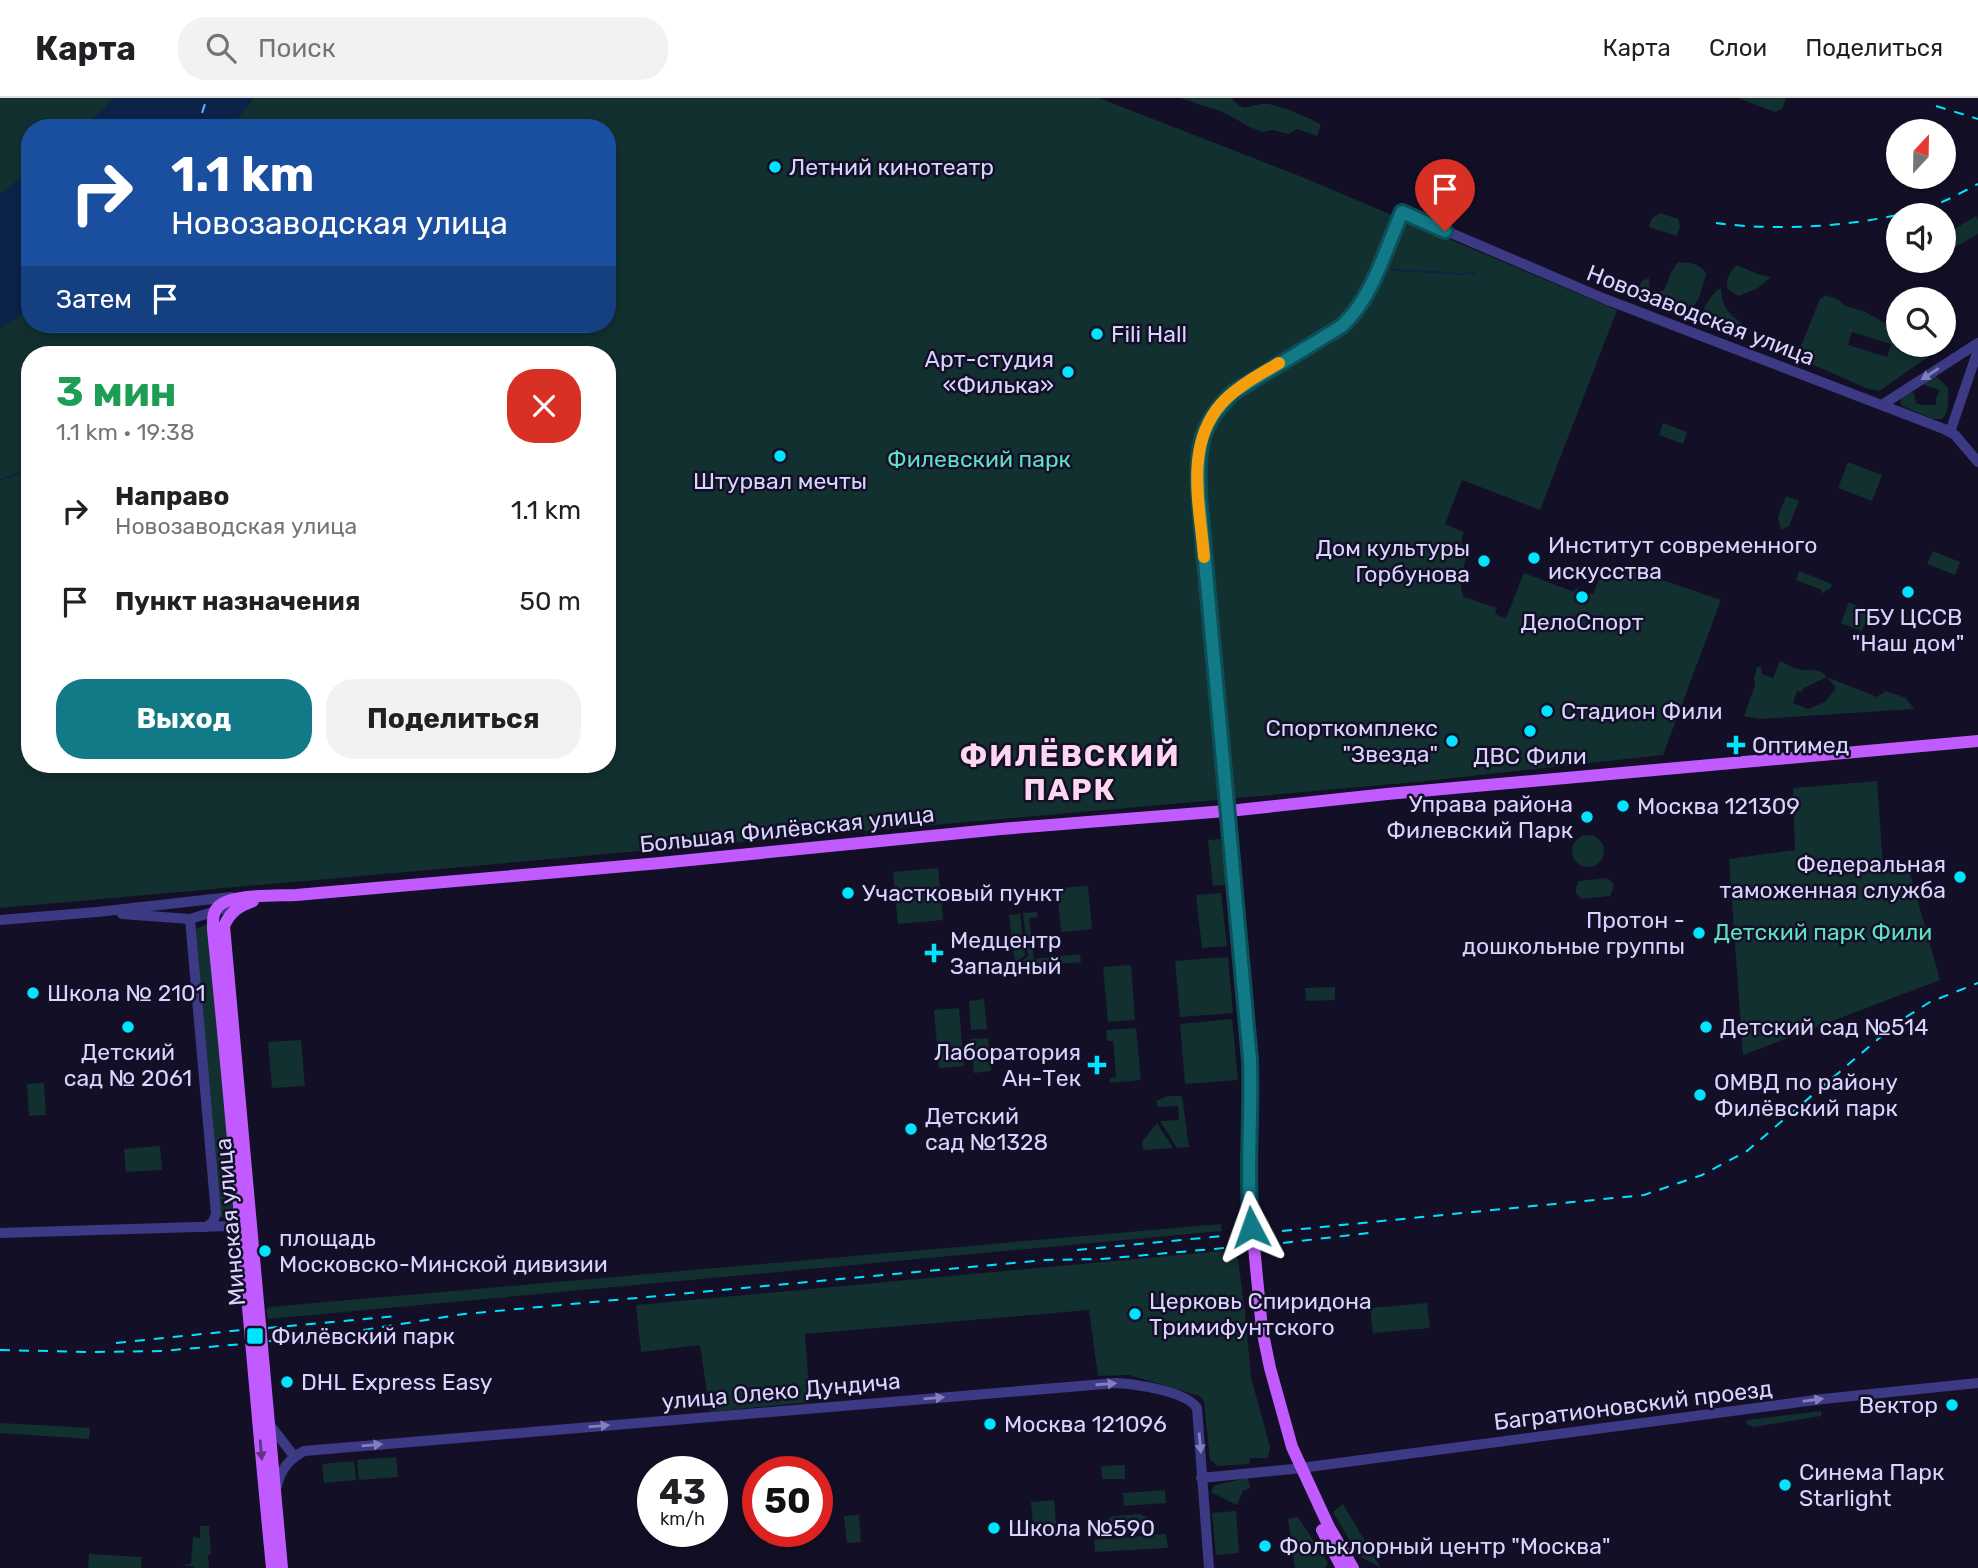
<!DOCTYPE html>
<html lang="ru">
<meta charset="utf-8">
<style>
body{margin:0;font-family:Rubik,sans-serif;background:#f2f2f2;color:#202124;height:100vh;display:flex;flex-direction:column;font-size:26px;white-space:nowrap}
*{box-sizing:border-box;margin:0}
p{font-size:23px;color:#757577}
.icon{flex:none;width:38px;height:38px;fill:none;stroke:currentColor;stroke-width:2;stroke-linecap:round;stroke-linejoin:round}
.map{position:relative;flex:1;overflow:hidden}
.drawer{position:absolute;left:21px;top:248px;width:595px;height:427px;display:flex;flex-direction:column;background:#fff;border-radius:28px;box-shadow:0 4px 10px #0003}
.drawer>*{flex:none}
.banner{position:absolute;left:21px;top:21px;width:595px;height:214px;border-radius:28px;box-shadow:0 4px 10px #0003;background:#1a4fa0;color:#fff;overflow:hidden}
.needle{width:46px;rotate:22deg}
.fabs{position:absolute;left:1886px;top:21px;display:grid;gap:14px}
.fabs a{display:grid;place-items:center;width:70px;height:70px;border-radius:50%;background:#fff;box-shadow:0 4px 10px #0003;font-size:35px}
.speed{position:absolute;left:637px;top:1358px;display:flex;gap:14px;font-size:35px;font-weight:700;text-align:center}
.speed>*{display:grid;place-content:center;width:91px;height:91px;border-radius:50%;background:#fff;box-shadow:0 4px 10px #0003;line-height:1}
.speed small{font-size:18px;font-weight:400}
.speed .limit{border:10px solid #d22;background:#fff;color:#111}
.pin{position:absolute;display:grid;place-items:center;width:60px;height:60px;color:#fff;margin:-72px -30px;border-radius:50% 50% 50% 0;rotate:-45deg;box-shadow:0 0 7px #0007}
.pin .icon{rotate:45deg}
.me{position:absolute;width:77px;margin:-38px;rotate:356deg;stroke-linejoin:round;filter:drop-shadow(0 0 5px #0008)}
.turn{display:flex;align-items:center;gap:24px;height:147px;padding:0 35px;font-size:32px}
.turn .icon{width:91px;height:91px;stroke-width:2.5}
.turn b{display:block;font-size:49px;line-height:60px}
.then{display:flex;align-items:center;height:66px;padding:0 35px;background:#0003;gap:14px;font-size:26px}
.round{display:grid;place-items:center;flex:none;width:74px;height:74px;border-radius:28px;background:#f2f2f2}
.summary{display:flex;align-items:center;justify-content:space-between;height:119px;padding:0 35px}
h1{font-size:42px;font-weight:700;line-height:52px;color:#1e9e55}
.primary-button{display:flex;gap:14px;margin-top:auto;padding:14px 35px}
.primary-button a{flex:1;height:80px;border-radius:28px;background:#127987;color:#fff;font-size:28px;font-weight:700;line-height:80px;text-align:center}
.primary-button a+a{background:#f2f2f2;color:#202124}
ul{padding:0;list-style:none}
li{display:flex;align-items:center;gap:21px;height:91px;padding:0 35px}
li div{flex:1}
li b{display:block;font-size:26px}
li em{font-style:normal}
header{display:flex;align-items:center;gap:42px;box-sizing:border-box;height:98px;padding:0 35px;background:#fff;border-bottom:2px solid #e0e0e0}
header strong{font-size:33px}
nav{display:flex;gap:38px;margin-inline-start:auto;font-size:24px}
.search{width:490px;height:63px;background:#f2f2f2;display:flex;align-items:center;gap:18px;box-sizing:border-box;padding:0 24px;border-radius:28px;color:#757577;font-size:26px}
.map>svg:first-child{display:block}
.green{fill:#12302f;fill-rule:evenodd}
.water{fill:#0c2248}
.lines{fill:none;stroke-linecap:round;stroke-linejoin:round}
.stream{stroke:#0c2248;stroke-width:2}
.ferry{stroke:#62b6ff;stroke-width:2;stroke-dasharray:9 7;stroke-linecap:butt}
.minor{stroke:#3d3a85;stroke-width:10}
.major{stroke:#c25bff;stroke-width:12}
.rail{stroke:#00e5ff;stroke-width:2;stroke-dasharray:10 9;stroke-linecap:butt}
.oneway{fill:#837fbc}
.oneway2{fill:#623188}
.route-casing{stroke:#0c4f58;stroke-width:18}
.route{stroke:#127987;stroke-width:12}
.slow{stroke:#f59e0b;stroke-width:12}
.poi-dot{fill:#00e5ff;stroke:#130f26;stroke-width:2.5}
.labels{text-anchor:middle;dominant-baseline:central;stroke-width:5;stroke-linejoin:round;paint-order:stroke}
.poi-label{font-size:23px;fill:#d9d4ff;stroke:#130f26;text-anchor:start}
.street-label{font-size:23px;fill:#d9d4ff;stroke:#130f26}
.park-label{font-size:23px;fill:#5fe0c0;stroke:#130f26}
.district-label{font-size:30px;font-weight:bold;letter-spacing:2px;fill:#ffd6f0;stroke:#130f26}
</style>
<header>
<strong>Карта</strong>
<div class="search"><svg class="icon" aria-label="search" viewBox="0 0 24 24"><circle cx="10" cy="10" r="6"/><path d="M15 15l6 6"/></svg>Поиск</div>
<nav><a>Карта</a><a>Слои</a><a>Поделиться</a></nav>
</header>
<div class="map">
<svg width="1978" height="1470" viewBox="0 0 1978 1470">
<rect width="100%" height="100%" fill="#130f26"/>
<path class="green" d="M 0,0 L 114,0 L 104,11 L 82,30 L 30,30 L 30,73 L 0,97 Z
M 253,0 L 1099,0 L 1302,79 L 1617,212 L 1540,412 L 1462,382 L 1445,426 L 1464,434 L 1461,444 C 1474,459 1454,480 1464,499 L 1497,510 L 1495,516 L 1506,520 L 1524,475 L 1574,494 L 1576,490 L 1593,496 L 1599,481 L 1606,484 L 1636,473 L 1721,502 L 1663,657 L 1417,684 L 0,810 L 0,231 L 30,209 L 30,226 L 607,226 L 607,30 L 230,30 ZM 30,257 L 607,257 L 607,667 L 30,667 Z
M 1180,0 L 1232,0 C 1243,15 1247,8 1262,6 C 1274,4 1309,20 1321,26 L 1317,38 L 1297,31 L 1288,36 L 1273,32 L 1262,34 L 1250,29 L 1223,14 Z
M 1738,0 L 1786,0 L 1782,11 L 1775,14 Z
M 1660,115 L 1678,121 L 1680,129 L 1677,138 L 1649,129 L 1652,120 Z
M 1976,118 L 1978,122 L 1978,136 L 1952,151 L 1944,137 Z
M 1678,164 C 1689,165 1701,165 1706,176 L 1699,200 L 1687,218 L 1684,218 L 1636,201 L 1634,198 L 1642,183 L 1649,180 L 1650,193 L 1657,195 L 1664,192 L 1671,175 Z
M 1737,167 L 1757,176 L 1771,179 L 1758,190 L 1739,198 C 1738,198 1730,193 1729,192 C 1723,184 1731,172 1737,167 Z
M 1718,191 L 1721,191 C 1722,212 1731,217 1746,229 L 1744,239 C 1731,240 1717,232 1705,227 C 1698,213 1709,201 1718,191 Z
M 1826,197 L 1839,202 L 1844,207 L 1865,214 L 1887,226 L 1899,237 L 1899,247 L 1923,247 L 1928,259 L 1879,293 L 1868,291 L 1816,268 L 1799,262 L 1801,248 L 1820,201 ZM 1852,234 L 1891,246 L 1887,259 L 1848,247 Z
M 1935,277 L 1948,290 C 1948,301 1950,313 1942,321 L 1933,321 L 1902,308 L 1900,304 L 1903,297 L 1910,293 L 1914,296 L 1916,305 L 1923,307 L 1936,307 L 1936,300 L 1940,292 L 1924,287 L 1924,283 Z
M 1663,325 L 1687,334 L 1683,346 L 1659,337 Z
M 1848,364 L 1882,377 L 1872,403 L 1838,390 Z
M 1786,398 L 1799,403 L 1789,428 L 1781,432 L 1778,419 Z
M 1933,453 L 1960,464 L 1955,477 L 1927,466 Z
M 1799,473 L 1832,486 L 1831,490 L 1820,496 L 1822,492 L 1796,482 Z
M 1849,504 L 1864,511 L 1869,519 L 1861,533 L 1841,525 Z
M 1780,563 C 1787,566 1796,572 1804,572 C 1814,573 1819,570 1827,579 L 1877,599 L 1886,593 L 1906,600 L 1914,611 L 1759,621 L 1744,618 L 1755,587 L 1754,580 L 1757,569 L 1761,569 L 1762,576 L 1773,580 ZM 1827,579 L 1836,590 L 1825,604 L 1808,611 L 1793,605 L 1797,593 L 1802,594 L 1804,590 Z
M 1877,683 L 1883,768 L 1910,775 L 1940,882 L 1743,957 L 1729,761 L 1795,752 L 1793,690 Z
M1572 753a16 16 0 1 1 32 0a16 16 0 1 1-32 0Z
M 1221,741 L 1226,787 L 1213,788 L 1208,742 Z
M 938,770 L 943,822 L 898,826 L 893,774 Z
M 1607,780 L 1613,785 L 1613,791 L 1610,798 L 1582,801 L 1576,796 L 1576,789 L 1579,783 Z
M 1088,788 L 1092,831 L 1061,834 L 1057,790 Z
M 1221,795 L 1227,848 L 1202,850 L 1196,797 Z
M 1037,814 L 1038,819 L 1029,820 L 1034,861 L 1080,856 L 1081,864 L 1016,870 L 1028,858 L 1023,815 Z
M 1020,816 L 1025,857 L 1015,866 L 1009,817 Z
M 207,826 L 236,1116 L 230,1121 L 221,1119 L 218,1114 L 196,831 Z
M 1228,859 L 1233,915 L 1180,919 L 1175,863 Z
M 1131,867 L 1135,922 L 1108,924 L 1103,869 Z
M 1335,889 L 1335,902 L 1306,903 L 1305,890 Z
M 984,901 L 987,931 L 971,932 L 969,903 Z
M 959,910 L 964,968 L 939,970 L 934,912 Z
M 1232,921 L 1238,982 L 1185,986 L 1180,926 Z
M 1136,930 L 1141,982 L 1110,985 L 1110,980 L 1116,979 L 1113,943 L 1107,943 L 1106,932 Z
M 988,940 L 991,973 L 974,975 L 970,941 Z
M 301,942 L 305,988 L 272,990 L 268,944 Z
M 44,985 L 46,1017 L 29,1018 L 27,986 Z
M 1168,998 L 1182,998 L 1189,1049 L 1177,1050 L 1160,1023 L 1179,1022 L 1178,1008 L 1158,1009 L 1156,1003 Z
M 1157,1025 L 1173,1050 L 1143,1052 L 1142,1044 Z
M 160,1048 L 162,1072 L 126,1074 L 124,1051 Z
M 1221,1126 L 1222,1133 L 268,1221 L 266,1212 L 269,1209 Z
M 1222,1153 L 1238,1161 L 1245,1214 L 1251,1279 L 1270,1349 L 1268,1360 L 1250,1360 L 1249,1366 L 1218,1368 L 1210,1362 L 1204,1304 L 1200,1298 L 1129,1277 L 1098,1278 L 1089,1212 L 805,1236 L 810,1304 L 710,1314 L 700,1247 L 641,1254 L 636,1207 Z
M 1427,1205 L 1430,1230 L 1373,1235 L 1370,1210 Z
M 1821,1313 L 1821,1318 L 1753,1329 L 1747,1326 L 1747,1322 Z
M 0,1325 L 90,1330 L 89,1341 L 0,1335 Z
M 396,1359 L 398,1379 L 359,1382 L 357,1362 Z
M 354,1363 L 356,1382 L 324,1385 L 322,1366 Z
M 1125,1367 L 1125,1381 L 1102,1381 L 1101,1368 Z
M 1248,1380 L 1250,1390 L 1243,1393 L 1237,1407 L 1211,1394 L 1215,1387 Z
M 1165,1392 L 1166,1405 L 1124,1408 L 1123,1395 Z
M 1054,1402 L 1057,1435 L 1034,1437 L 1031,1404 Z
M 1343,1406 L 1381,1470 L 1358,1457 L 1333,1414 Z
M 1236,1413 L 1239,1455 L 1216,1457 L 1212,1415 Z
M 1140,1416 L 1149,1420 C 1149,1425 1151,1428 1147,1432 C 1142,1437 1116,1436 1110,1433 L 1108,1427 L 1109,1420 L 1113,1418 Z
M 859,1417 L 861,1444 L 847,1445 L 844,1418 Z
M 1298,1419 L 1328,1465 L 1325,1470 L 1295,1470 L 1288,1421 Z
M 200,1428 L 209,1428 L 211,1456 L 208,1457 L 209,1470 L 195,1470 L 193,1468 L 179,1467 L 191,1466 L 193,1439 L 200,1440 Z
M 1166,1436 L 1168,1450 L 1095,1454 L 1094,1442 Z
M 89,1456 L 142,1459 L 141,1470 L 88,1470 Z"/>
<path class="water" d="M 114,0 L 253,0 L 230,30 L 82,30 L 104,11 Z
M 30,73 L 30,209 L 0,231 L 0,97 Z"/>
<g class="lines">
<path class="stream" d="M 1392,172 L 1452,175
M 1465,175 L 1475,175
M 1455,176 L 1462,176
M 0,382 L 30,371"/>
<path class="ferry" d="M 197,30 L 207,0"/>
<path class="minor" d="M 1882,307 L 1978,245
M 1950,334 L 1978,252
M 1227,713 L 1199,396 C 1196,352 1199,325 1234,294 L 1342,228 C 1373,198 1386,152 1402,114 L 1605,201 L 1944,331 L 1955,337 L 1978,364
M 122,816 L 190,821 L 222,811 L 239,808
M 190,821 L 216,1116 L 213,1124 L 206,1129
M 0,822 L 97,814 L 231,799
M 0,1135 L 230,1128 L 248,1126
M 270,1327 L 294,1358
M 1201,1380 L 1293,1371 L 1823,1301 L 1978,1285
M 277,1388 C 281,1371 289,1361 304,1353 L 1116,1285 C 1135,1286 1186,1293 1197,1310 L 1209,1470"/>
<path class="major" d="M 1227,713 L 1250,962 L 1251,1017 L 1248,1087 L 1262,1231 L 1270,1270 L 1292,1349 L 1329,1429 L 1353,1470
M 253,803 C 239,808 230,814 224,828 L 282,1470
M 1322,1432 L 1342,1470
M 272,1470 C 251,1257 235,1044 213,832 C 213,825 212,816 217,810 C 229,795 278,798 296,797 L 660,765 L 1001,731 L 1238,712 L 1387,696 L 1978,643"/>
<path class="rail" d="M 1936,8 L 1978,21
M 1716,125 C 1782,134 1871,128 1934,107 C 1949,102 1964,93 1978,86
M 1282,1133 L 1644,1097 L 1702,1077 L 1747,1053 L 1898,924 L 1930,904 L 1978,885
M 1283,1145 L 1377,1134
M 1077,1152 L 1223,1138
M 268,1230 L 397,1218
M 269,1243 L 326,1238 L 464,1216 L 1045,1162 L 1101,1161 L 1224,1150
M 116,1245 L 241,1232
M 0,1252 L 87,1254 L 162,1253 L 243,1246"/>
</g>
<defs><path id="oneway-solid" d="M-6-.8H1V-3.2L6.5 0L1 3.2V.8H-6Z" transform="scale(1.75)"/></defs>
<g class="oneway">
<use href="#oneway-solid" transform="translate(1930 276) rotate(147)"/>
<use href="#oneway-solid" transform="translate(1106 1286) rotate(-4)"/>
<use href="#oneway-solid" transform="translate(934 1300) rotate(-5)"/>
<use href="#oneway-solid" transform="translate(1813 1302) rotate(-8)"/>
<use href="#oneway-solid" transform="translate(599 1328) rotate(-5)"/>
<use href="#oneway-solid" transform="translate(1200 1345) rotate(85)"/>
<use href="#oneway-solid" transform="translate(372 1347) rotate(-5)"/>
</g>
<use class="oneway2" href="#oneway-solid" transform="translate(261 1352) rotate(85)"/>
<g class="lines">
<defs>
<path id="route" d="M 1251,1129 C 1246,1073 1252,1018 1250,962 L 1199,396 C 1197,351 1199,326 1234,294 L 1342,228 C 1373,199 1385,152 1402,114 L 1445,133"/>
</defs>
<use href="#route" class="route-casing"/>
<use href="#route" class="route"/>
<path class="slow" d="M 1204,459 C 1200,409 1184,348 1221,306 C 1236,289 1259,277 1279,265"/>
</g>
<g class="poi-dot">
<circle cx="775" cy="69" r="7"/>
<circle cx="1097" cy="236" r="7"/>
<circle cx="1068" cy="274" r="7"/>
<circle cx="780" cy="358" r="7"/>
<circle cx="1534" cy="460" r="7"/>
<circle cx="1484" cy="463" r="7"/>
<circle cx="1908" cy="494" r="7"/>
<circle cx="1582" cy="499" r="7"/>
<circle cx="1547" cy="613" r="7"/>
<circle cx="1530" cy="633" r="7"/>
<circle cx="1452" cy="643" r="7"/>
<path d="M1732.5 636.5h7v7h7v7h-7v7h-7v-7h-7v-7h7z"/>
<circle cx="1623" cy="708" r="7"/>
<circle cx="1587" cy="719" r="7"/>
<circle cx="1960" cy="779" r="7"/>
<circle cx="848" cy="795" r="7"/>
<circle cx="1699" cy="835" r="7"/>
<path d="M930.5 844.5h7v7h7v7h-7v7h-7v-7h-7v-7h7z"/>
<circle cx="33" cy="895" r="7"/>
<circle cx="128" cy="929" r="7"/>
<circle cx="1706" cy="929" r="7"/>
<path d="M1093.5 956.5h7v7h7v7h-7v7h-7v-7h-7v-7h7z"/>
<circle cx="1700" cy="997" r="7"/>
<circle cx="911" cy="1031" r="7"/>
<circle cx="265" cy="1153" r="7"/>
<circle cx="1135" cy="1216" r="7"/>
<rect x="246" y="1229" width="18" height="18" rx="3.5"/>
<circle cx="287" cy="1284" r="7"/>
<circle cx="1952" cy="1307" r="7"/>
<circle cx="990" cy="1326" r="7"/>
<circle cx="1785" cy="1387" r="7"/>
<circle cx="994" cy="1430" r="7"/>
<circle cx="1265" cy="1448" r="7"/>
</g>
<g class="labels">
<g class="poi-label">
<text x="789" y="69">Летний кинотеатр</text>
<text x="1111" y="236">Fili Hall</text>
<text x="1054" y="261" text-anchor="end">Арт-студия<tspan x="1054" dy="26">«Филька»</tspan></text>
<text x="780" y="383" text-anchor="middle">Штурвал мечты</text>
<text x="1548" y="447">Институт современного<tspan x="1548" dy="26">искусства</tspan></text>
<text x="1470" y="450" text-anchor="end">Дом культуры<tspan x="1470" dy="26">Горбунова</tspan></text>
<text x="1908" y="519" text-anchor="middle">ГБУ ЦССВ<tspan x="1908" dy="26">"Наш дом"</tspan></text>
<text x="1582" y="524" text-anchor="middle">ДелоСпорт</text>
<text x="1561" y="613">Стадион Фили</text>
<text x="1438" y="630" text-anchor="end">Спорткомплекс<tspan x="1438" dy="26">"Звезда"</tspan></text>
<text x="1752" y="647">Оптимед</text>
<text x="1530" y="658" text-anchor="middle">ДВС Фили</text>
<text x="1573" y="706" text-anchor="end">Управа района<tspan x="1573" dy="26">Филевский Парк</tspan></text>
<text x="1637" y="708">Москва 121309</text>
<text x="1946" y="766" text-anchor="end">Федеральная<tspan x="1946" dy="26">таможенная служба</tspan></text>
<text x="862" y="795">Участковый пункт</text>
<text x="1685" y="822" text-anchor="end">Протон -<tspan x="1685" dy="26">дошкольные группы</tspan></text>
<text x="950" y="842">Медцентр<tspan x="950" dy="26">Западный</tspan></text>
<text x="47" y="895">Школа № 2101</text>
<text x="1720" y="929">Детский сад №514</text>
<text x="128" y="954" text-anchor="middle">Детский<tspan x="128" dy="26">сад № 2061</tspan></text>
<text x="1081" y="954" text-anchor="end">Лаборатория<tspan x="1081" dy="26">Ан-Тек</tspan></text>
<text x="1714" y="984">ОМВД по району<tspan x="1714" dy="26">Филёвский парк</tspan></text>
<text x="925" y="1018">Детский<tspan x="925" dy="26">сад №1328</tspan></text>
<text x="279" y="1140">площадь<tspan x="279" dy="26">Московско-Минской дивизии</tspan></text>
<text x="1149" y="1203">Церковь Спиридона<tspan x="1149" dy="26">Тримифунтского</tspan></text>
<text x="271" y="1238">Филёвский парк</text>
<text x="301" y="1284">DHL Express Easy</text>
<text x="1938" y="1307" text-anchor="end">Вектор</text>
<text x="1004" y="1326">Москва 121096</text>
<text x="1799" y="1374">Синема Парк<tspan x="1799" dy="26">Starlight</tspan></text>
<text x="1008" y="1430">Школа №590</text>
<text x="1279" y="1448">Фольклорный центр "Москва"</text>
</g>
<g class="street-label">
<text transform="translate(1701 217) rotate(21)">Новозаводская улица</text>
<text transform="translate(787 731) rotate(-6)">Большая Филёвская улица</text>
<text transform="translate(230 1124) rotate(-95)">Минская улица</text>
<text transform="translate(781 1293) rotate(-5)">улица Олеко Дундича</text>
<text transform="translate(1633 1307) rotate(-7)">Багратионовский проезд</text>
</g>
<g class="park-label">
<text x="979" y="361">Филевский парк</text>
<text x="1823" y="834">Детский парк Фили</text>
</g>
<g class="district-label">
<text x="1070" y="658">ФИЛЁВСКИЙ<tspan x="1070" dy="34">ПАРК</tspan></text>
</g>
</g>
</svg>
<div class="fabs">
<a><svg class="needle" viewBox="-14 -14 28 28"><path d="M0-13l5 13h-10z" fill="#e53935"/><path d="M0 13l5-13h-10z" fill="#757577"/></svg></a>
<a><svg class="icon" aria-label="sound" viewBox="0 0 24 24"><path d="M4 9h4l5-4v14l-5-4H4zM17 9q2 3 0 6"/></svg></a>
<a><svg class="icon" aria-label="search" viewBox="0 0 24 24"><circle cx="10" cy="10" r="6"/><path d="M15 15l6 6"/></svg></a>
</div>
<div class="speed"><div>43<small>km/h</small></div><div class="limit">50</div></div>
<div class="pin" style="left:1445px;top:133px;background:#d93025"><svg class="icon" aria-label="arrive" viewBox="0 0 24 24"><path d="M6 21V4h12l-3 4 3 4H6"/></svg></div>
<svg class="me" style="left:1251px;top:1129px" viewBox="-20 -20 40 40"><path d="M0-17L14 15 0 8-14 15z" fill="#127987" stroke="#fff" stroke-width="4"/></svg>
<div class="banner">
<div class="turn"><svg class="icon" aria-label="right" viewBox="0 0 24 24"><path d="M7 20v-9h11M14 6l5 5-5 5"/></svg><div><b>1.1 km</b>Новозаводская улица</div></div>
<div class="then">Затем<svg class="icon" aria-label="arrive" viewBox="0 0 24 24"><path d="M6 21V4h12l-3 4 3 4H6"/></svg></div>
</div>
<section class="drawer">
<div class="summary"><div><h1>3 мин</h1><p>1.1 km · 19:38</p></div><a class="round" style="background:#d93025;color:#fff"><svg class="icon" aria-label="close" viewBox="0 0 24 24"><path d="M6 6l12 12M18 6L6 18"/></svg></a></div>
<ul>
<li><svg class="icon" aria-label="right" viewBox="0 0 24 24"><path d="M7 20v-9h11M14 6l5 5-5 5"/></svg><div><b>Направо</b><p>Новозаводская улица</p></div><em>1.1 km</em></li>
<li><svg class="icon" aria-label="arrive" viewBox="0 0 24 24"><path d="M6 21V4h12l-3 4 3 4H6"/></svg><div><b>Пункт назначения</b></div><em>50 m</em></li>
</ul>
<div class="primary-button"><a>Выход</a><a>Поделиться</a></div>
</section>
</div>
